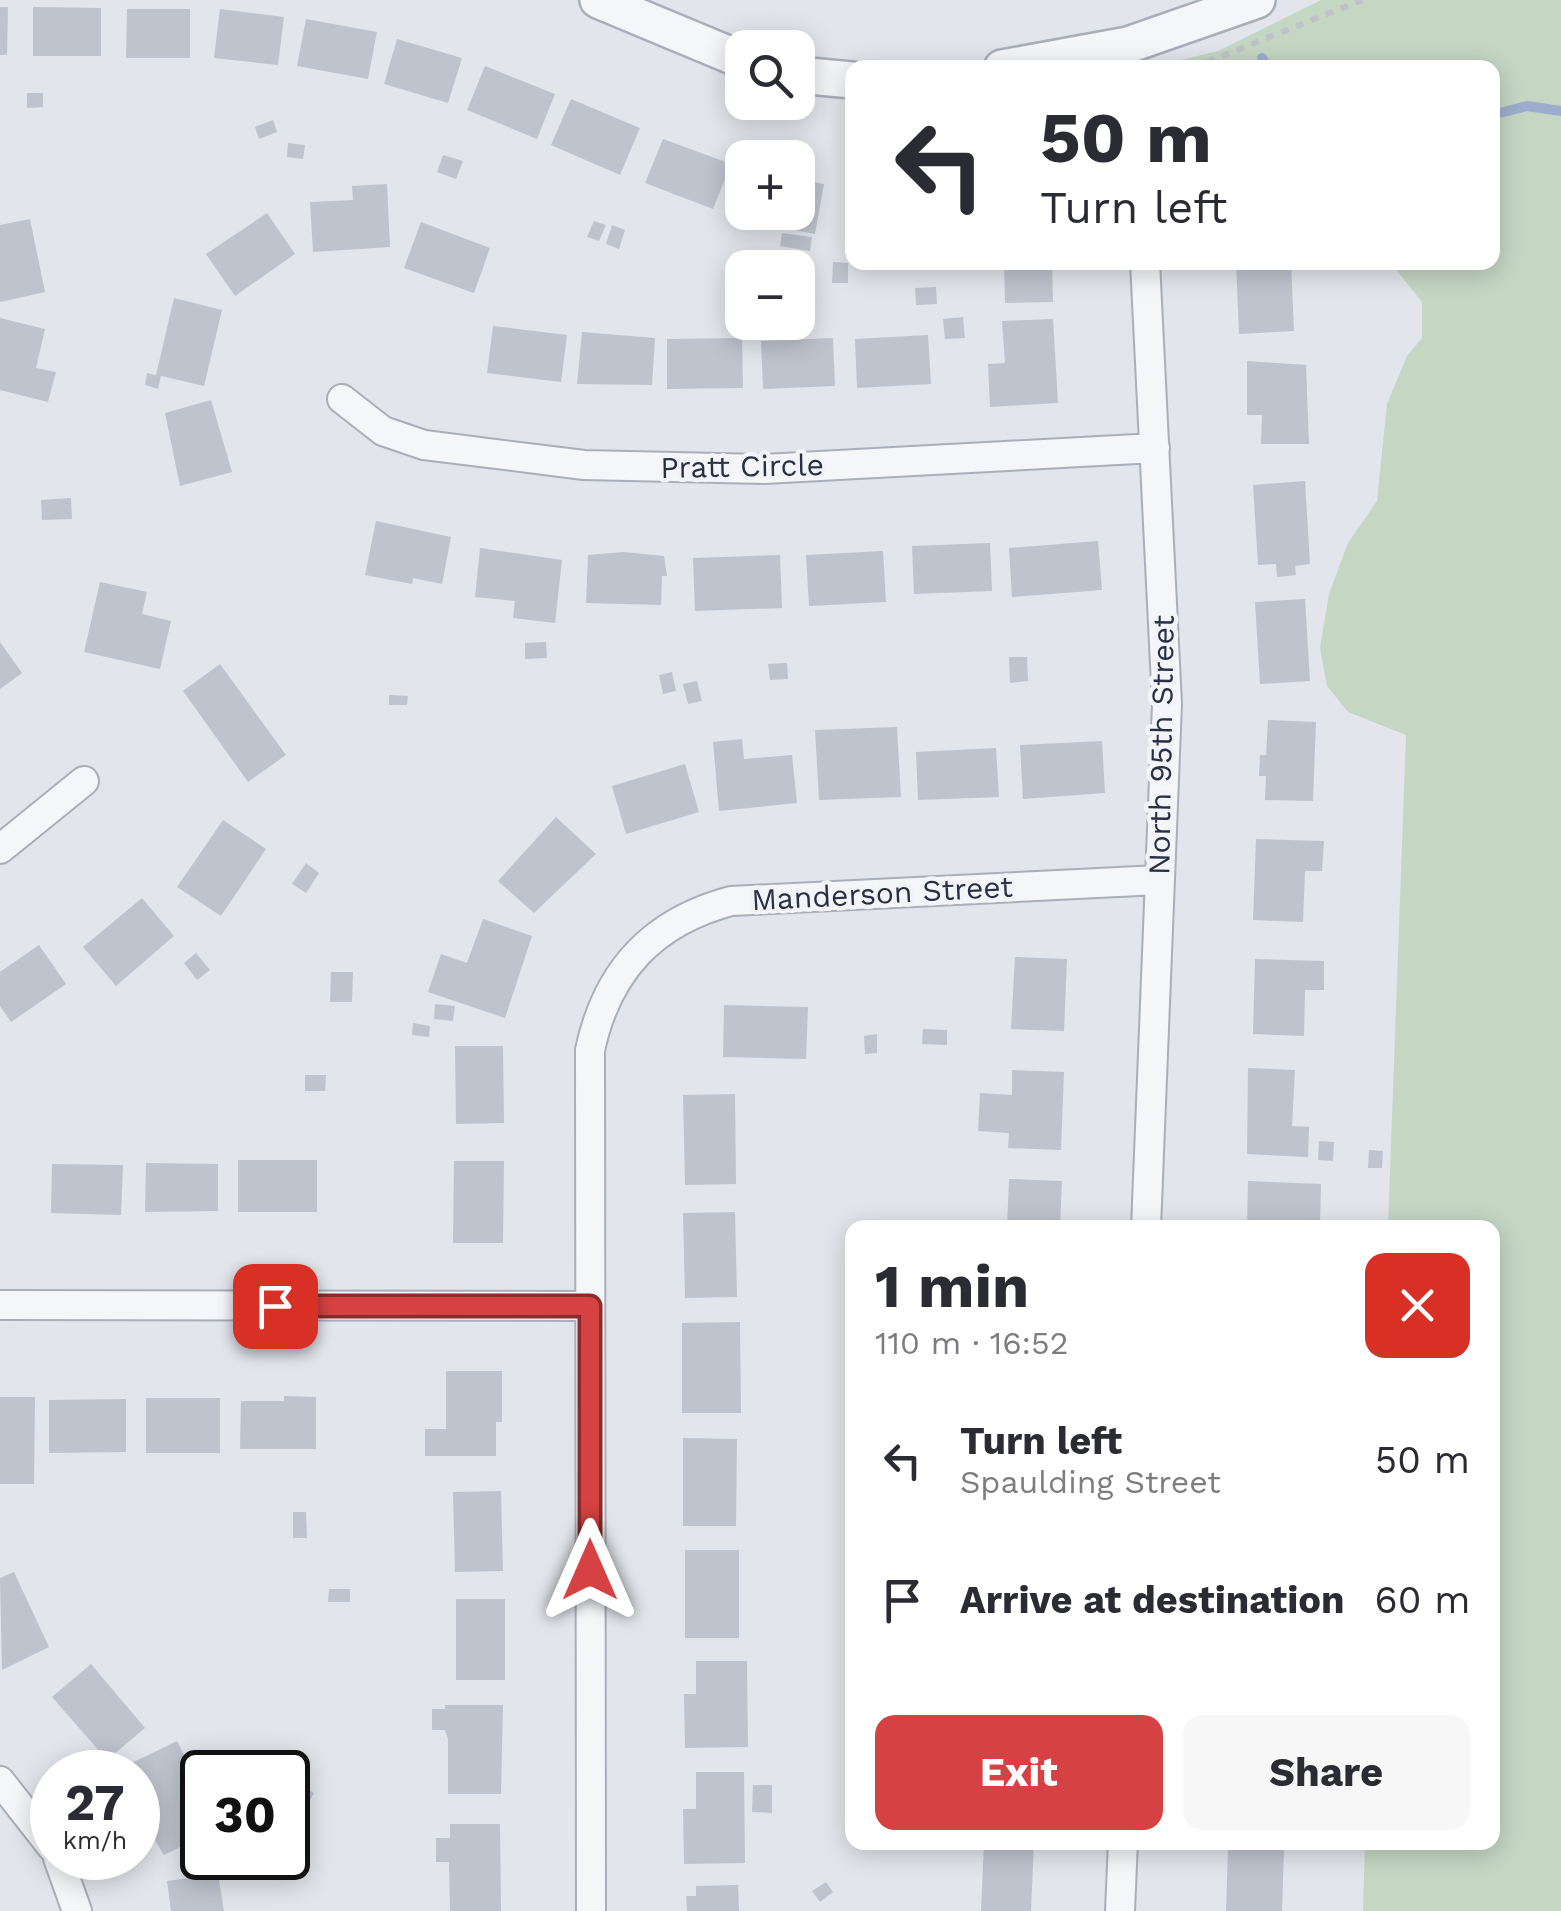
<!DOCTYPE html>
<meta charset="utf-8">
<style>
body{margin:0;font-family:"Work Sans",sans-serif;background:#f7f7f7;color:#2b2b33;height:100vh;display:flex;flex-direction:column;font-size:38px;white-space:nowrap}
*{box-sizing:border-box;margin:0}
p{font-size:32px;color:#7c7c81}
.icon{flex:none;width:55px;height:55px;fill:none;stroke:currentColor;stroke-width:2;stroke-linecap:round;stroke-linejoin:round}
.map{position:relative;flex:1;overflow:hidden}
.side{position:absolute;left:845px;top:1220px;width:655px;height:630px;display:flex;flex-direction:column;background:#fff;border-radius:20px;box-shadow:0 5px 25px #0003}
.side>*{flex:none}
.guide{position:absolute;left:845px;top:60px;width:655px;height:210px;border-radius:20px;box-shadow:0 5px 25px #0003;background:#fff;color:#2b2b33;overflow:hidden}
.tools{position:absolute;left:725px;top:30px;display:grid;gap:20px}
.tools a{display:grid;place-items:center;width:90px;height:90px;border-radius:20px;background:#fff;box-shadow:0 5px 25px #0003;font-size:50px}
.speed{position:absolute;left:30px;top:1750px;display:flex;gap:20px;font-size:50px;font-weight:700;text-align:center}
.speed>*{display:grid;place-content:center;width:130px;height:130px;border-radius:50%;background:#fff;box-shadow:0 5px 25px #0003;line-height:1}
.speed small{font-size:25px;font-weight:400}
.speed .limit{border:5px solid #111;border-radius:15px;background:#fff;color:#111}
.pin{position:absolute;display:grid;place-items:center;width:85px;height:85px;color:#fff;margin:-42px;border-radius:20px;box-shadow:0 5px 15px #0006}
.me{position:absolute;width:110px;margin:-55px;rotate:0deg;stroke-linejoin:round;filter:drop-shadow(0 0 8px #0008)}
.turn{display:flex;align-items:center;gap:35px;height:210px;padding:0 30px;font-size:45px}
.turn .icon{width:130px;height:130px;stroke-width:2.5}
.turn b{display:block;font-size:70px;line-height:85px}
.round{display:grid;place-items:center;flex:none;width:105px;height:105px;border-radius:20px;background:#f7f7f7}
.head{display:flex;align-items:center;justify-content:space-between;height:170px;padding:0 30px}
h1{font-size:60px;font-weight:700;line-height:75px}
.primary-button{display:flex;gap:20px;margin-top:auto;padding:20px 30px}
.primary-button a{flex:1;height:115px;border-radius:20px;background:#d64243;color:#fff;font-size:40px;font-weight:700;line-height:115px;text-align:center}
.primary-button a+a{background:#f7f7f7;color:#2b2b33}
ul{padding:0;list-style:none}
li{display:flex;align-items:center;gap:30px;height:140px;padding:0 30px}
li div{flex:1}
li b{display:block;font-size:38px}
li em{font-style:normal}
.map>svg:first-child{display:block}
.green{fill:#c5d6c3}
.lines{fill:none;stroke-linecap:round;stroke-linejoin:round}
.stream{stroke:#9cadcd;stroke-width:10}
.building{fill:#bfc3ce}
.minor-casing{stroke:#aaaeb9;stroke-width:32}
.tertiary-casing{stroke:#aaaeb9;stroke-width:40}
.path{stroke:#c0c2ca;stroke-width:6;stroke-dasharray:8 8;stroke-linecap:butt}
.minor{stroke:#f5f6f9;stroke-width:28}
.tertiary{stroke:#f5f6f9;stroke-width:35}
.route-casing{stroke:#8b2b2c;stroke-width:25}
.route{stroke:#d64243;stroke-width:18}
.labels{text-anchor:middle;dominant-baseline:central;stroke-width:9;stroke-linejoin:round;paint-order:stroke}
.street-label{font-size:30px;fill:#292f44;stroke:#f2f4f8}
</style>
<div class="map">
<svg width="1561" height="1911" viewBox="0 0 1561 1911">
<rect width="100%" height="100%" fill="#e2e5eb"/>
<path class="green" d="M 1321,0 L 1561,0 L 1561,1911 L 1363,1911 L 1365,1843 L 1492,1842 L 1492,1228 L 1388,1227 L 1406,735 L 1348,712 L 1327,686 L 1320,648 L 1329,594 L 1348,543 L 1377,501 L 1387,404 L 1407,356 L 1422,338 L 1422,302 L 1391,263 L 1492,262 L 1492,68 L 1153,67 L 1218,51 Z"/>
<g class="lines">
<path class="stream" d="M 1262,58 L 1267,68
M 1492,115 L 1527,106 L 1561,111"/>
</g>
<path class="building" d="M 0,7 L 8,7 L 7,55 L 0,55 Z
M 33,7 L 101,8 L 101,56 L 33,56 Z
M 127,9 L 190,9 L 190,58 L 126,58 Z
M 220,9 L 284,17 L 278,65 L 214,58 Z
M 306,19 L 377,32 L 368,79 L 297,66 Z
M 397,39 L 462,58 L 448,103 L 384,84 Z
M 485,66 L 555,94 L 537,139 L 467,110 Z
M 27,93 L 43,93 L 43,107 L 27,108 Z
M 571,99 L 640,128 L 620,175 L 551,145 Z
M 273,120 L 277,132 L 259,139 L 255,127 Z
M 663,139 L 731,164 L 713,209 L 645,183 Z
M 288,143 L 305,145 L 303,159 L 287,157 Z
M 443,155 L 463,161 L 456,179 L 437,172 Z
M 798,179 L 824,184 L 815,234 L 742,220 L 744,212 L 798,212 Z
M 387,184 L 390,247 L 313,252 L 310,202 L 353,200 L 352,186 Z
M 848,184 L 852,184 L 852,233 L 848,233 Z
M 267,213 L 295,254 L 235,296 L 206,254 Z
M 30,219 L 45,292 L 0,302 L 0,225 Z
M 594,221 L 606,225 L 599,241 L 587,237 Z
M 421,222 L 490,248 L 474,293 L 404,268 Z
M 612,225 L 625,230 L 619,249 L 606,244 Z
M 782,233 L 812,237 L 810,251 L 780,246 Z
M 833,262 L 848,263 L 848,283 L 832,283 Z
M 1004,262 L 1052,262 L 1053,302 L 1005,303 Z
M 1236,262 L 1291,262 L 1294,331 L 1239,334 Z
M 936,287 L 937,304 L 916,305 L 915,288 Z
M 174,298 L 222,310 L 204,386 L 161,376 L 158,389 L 145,385 L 147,373 L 156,375 Z
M 963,317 L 965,338 L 945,339 L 943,319 Z
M 0,318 L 45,329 L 36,368 L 56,372 L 48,402 L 0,390 Z
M 1053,319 L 1058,403 L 990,407 L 988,364 L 1005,363 L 1002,321 Z
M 493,326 L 567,335 L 561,382 L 487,373 Z
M 582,332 L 655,338 L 652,385 L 577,384 Z
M 928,335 L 931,384 L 857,388 L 855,339 Z
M 742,338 L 743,388 L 667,389 L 667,339 Z
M 833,338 L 835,386 L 763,389 L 761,341 Z
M 1247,361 L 1306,365 L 1309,444 L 1261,444 L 1262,415 L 1247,415 Z
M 211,400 L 232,472 L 180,486 L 165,413 Z
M 1305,481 L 1310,564 L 1295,566 L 1296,575 L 1277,577 L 1276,564 L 1258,565 L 1253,485 Z
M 71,498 L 72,519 L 42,520 L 41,500 Z
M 376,521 L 451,537 L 442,584 L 413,578 L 412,584 L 365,575 Z
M 1098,541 L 1102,590 L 1012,597 L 1009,548 Z
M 990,543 L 992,591 L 914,594 L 912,546 Z
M 480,548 L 562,560 L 555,623 L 513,618 L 515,601 L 475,597 Z
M 883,551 L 886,602 L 809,606 L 806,555 Z
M 624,552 L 664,556 L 667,576 L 662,576 L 661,605 L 586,603 L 588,555 Z
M 780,555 L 782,608 L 695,611 L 693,558 Z
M 100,582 L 147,592 L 142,614 L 171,621 L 160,669 L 84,652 Z
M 1305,599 L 1310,681 L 1260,684 L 1255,602 Z
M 0,642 L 22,673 L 0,689 Z
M 546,642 L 547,658 L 525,659 L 525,643 Z
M 1009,657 L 1027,657 L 1028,681 L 1010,683 Z
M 787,663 L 788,679 L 770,680 L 768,664 Z
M 220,664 L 286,755 L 248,782 L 183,691 Z
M 672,672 L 676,691 L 663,694 L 659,675 Z
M 697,681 L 702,701 L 688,704 L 683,684 Z
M 389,695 L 408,696 L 407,705 L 389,705 Z
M 1268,720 L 1316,722 L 1313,801 L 1265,800 L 1266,776 L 1259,776 L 1260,755 L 1266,755 Z
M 897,727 L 901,797 L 819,800 L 815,730 Z
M 742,739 L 744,759 L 792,755 L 797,803 L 719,811 L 713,742 Z
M 1102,741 L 1105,793 L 1023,799 L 1020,745 Z
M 996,748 L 999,797 L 918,800 L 916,752 Z
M 685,764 L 699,812 L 626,834 L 612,786 Z
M 556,817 L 596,854 L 534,913 L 498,881 Z
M 223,820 L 266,849 L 221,916 L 177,887 Z
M 1256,839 L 1324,841 L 1322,871 L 1305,871 L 1303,922 L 1253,920 Z
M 306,863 L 319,873 L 306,893 L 292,884 Z
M 142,898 L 174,936 L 116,986 L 83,947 Z
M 483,919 L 532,936 L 505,1018 L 428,992 L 441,954 L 467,963 Z
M 39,945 L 66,984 L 11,1022 L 0,1006 L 0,972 Z
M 196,953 L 210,970 L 197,980 L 184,963 Z
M 1015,957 L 1067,959 L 1064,1031 L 1011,1029 Z
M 1255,959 L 1324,961 L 1324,990 L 1305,990 L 1304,1036 L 1253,1034 Z
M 331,972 L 353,972 L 352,1002 L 330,1002 Z
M 435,1004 L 455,1006 L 453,1021 L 434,1019 Z
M 724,1005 L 808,1007 L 806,1059 L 723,1057 Z
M 413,1023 L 430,1026 L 429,1037 L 412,1035 Z
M 923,1029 L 947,1030 L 947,1045 L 922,1044 Z
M 877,1034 L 877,1053 L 865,1054 L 864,1036 Z
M 455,1046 L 503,1046 L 504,1123 L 456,1124 Z
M 1248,1068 L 1295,1070 L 1292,1126 L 1309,1127 L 1308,1157 L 1247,1154 Z
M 1012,1070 L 1064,1072 L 1061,1150 L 1008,1148 L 1009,1133 L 978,1131 L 980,1093 L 1012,1095 Z
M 305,1075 L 326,1075 L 325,1091 L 305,1091 Z
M 735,1094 L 736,1184 L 685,1185 L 683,1095 Z
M 1319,1141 L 1334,1142 L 1333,1161 L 1318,1160 Z
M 1369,1150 L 1383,1151 L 1382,1168 L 1368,1168 Z
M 238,1160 L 317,1160 L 317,1212 L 238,1212 Z
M 454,1161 L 504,1161 L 503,1243 L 453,1243 Z
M 146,1163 L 218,1164 L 218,1211 L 145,1212 Z
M 52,1164 L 123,1165 L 121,1215 L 51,1213 Z
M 1009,1179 L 1062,1181 L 1060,1228 L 1007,1228 Z
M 1248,1181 L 1321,1184 L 1320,1223 L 1247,1228 Z
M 735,1212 L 737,1297 L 685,1298 L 683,1213 Z
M 740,1322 L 741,1413 L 682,1413 L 682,1323 Z
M 446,1371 L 502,1371 L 502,1422 L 496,1422 L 496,1456 L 425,1456 L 425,1429 L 446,1429 Z
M 284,1396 L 316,1397 L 316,1449 L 240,1449 L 241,1401 L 284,1401 Z
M 0,1397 L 35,1397 L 34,1484 L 0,1484 Z
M 146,1398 L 220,1398 L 220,1453 L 146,1453 Z
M 126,1399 L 126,1452 L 49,1453 L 49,1400 Z
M 683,1438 L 737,1439 L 736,1526 L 683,1526 Z
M 501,1491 L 503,1571 L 455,1572 L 453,1492 Z
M 293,1512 L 306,1512 L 307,1538 L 293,1538 Z
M 685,1550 L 739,1550 L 739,1638 L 685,1638 Z
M 14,1572 L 49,1647 L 2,1670 L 0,1578 Z
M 329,1589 L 350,1589 L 350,1602 L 328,1602 Z
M 456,1599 L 505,1599 L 505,1680 L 456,1680 Z
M 696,1661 L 747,1661 L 748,1747 L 685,1748 L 684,1694 L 696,1694 Z
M 91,1664 L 145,1728 L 107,1760 L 52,1697 Z
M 445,1705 L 503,1705 L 501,1794 L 448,1794 L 448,1739 L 445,1730 L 432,1730 L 432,1709 L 445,1709 Z
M 177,1741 L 199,1784 L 202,1782 L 202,1836 L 164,1855 L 138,1812 L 138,1772 L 113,1772 Z
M 696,1772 L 744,1772 L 745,1863 L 684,1864 L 683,1809 L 696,1809 Z
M 298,1784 L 314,1793 L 305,1809 L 289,1800 Z
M 753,1785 L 772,1785 L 772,1813 L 752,1812 Z
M 450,1824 L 500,1824 L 501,1911 L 450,1911 L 449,1862 L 436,1862 L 436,1838 L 450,1838 Z
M 984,1842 L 1034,1842 L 1031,1911 L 981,1911 Z
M 1228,1848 L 1284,1850 L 1282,1911 L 1226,1911 Z
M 218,1874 L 224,1911 L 171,1911 L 167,1881 Z
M 826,1882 L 833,1892 L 820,1902 L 812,1891 Z
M 738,1885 L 739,1911 L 687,1911 L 686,1896 L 696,1896 L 696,1886 Z"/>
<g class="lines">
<defs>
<path id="minor" d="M 1145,262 L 1167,704 L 1146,1228
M 342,399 L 383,431 L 424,445 L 584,465 L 764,469 L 1155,448
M 0,849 L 84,781
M 0,1305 L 590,1306
M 0,1781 L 52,1847
M 58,1858 L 77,1911
M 591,1911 L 590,1050 C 607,971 652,922 731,901 L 1159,880
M 1120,1911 L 1123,1842"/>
<path id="tertiary" d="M 598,0 L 742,60
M 1002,68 L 1128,45 L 1257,0
M 798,75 L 852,80"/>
</defs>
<use href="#minor" class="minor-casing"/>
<use href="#tertiary" class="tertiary-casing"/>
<path class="path" d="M 1192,68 L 1362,0"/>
<use href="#minor" class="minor"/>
<use href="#tertiary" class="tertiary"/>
</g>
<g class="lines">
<defs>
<path id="route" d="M 275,1306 L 590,1306 L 590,1570"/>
</defs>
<use href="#route" class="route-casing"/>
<use href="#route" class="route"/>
</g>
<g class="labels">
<g class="street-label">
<text transform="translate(742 466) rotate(-1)">Pratt Circle</text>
<text transform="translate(1161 745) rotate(-89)">North 95th Street</text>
<text transform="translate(882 893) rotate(-3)">Manderson Street</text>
</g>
</g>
</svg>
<div class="tools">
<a><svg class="icon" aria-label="search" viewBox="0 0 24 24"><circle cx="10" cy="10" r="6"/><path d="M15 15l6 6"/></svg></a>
<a>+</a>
<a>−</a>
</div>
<div class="speed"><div>27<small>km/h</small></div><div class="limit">30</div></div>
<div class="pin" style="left:275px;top:1306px;background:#d93025"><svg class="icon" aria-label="arrive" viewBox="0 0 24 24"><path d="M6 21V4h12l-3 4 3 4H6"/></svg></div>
<svg class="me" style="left:590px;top:1570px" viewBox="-20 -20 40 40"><path d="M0-17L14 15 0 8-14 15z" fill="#d64243" stroke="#fff" stroke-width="4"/></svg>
<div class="guide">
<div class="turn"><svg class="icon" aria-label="left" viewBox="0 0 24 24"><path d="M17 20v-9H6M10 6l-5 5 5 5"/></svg><div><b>50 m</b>Turn left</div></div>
</div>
<section class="side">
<div class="head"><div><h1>1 min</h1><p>110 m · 16:52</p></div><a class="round" style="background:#d93025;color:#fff"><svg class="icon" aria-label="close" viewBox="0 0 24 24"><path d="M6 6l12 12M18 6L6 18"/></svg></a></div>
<ul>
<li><svg class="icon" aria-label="left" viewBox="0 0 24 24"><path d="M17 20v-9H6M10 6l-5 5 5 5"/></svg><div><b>Turn left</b><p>Spaulding Street</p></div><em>50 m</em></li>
<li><svg class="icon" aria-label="arrive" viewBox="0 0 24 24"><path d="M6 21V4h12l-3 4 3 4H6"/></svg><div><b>Arrive at destination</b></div><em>60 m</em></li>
</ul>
<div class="primary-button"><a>Exit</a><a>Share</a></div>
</section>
</div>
